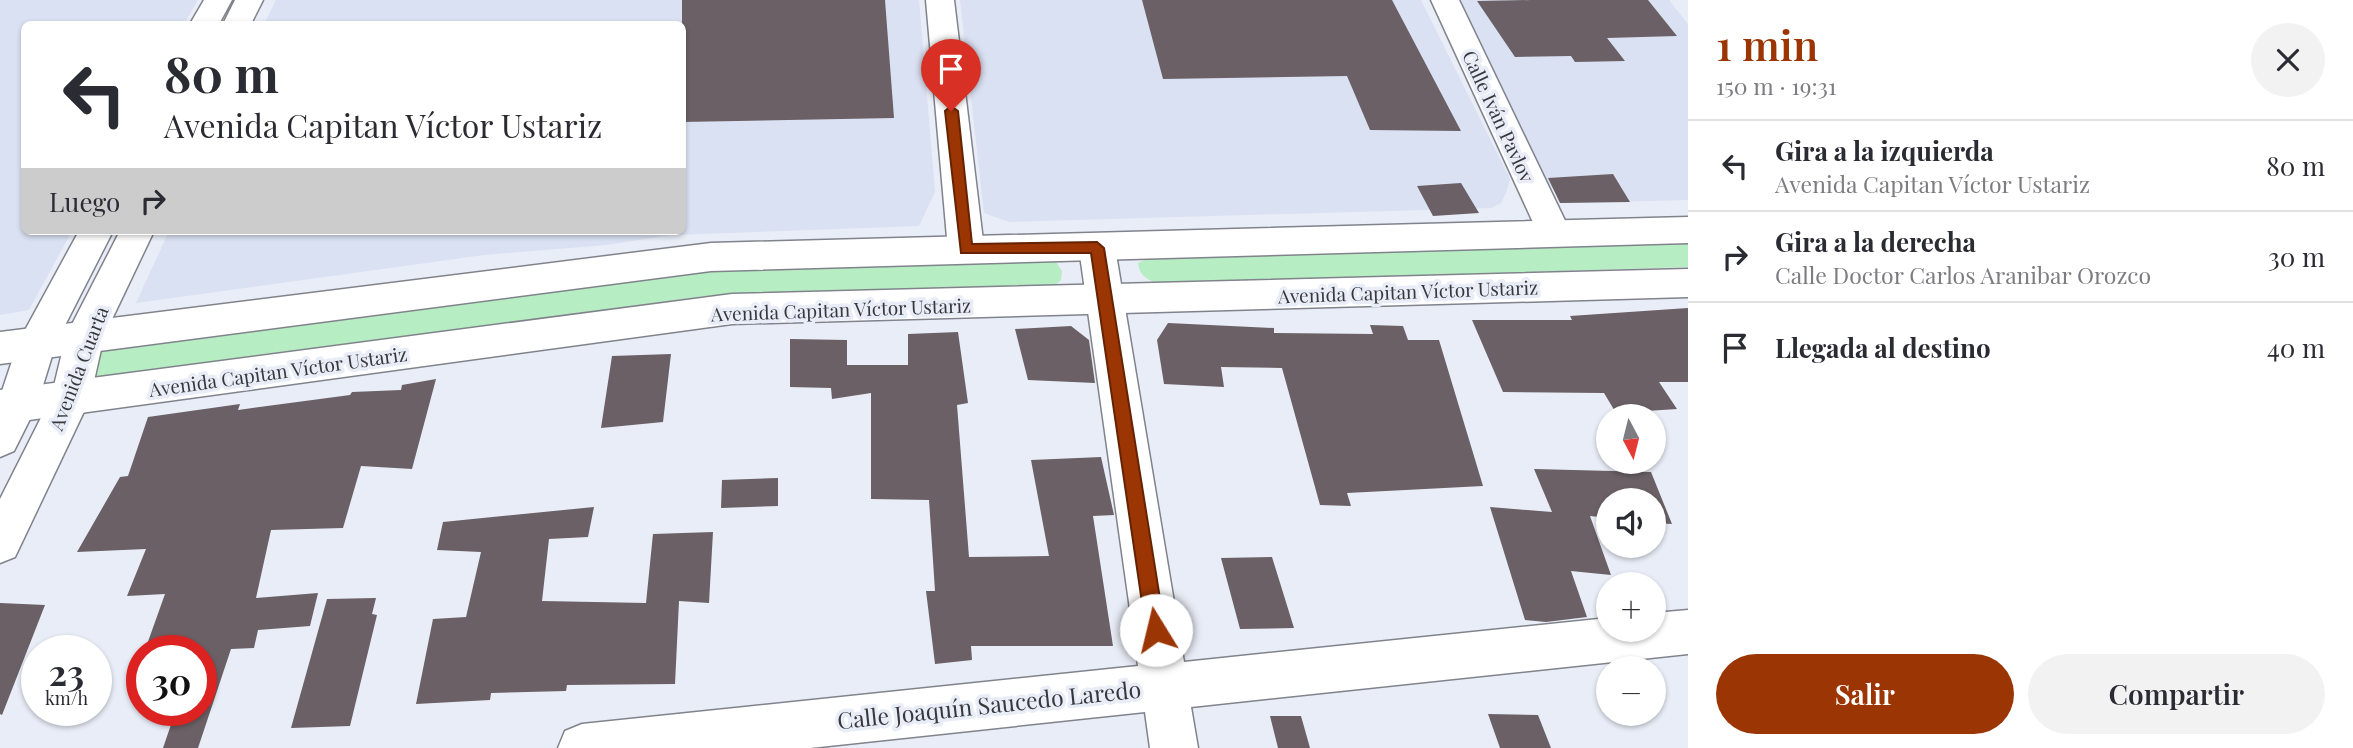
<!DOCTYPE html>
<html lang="es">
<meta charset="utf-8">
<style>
body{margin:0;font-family:"Playfair Display",serif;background:#f2f2f3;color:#2b2b33;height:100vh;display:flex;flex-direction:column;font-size:26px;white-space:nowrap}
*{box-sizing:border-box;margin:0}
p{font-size:23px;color:#7c7c81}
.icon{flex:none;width:38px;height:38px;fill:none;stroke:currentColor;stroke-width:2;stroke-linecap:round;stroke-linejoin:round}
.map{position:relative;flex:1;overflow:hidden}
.panel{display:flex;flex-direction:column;background:#fff;width:665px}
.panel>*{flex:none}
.top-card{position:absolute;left:21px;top:21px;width:665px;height:214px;border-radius:10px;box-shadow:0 2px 5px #0004;background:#fff;color:#2b2b33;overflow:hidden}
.needle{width:46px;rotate:173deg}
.buttons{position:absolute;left:1596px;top:404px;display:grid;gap:14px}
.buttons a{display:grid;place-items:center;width:70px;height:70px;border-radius:50%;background:#fff;box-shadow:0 2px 5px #0004;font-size:35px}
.speed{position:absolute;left:21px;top:635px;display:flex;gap:14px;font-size:35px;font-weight:700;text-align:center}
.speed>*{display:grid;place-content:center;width:91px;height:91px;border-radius:50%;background:#fff;box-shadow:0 2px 5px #0004;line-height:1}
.speed small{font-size:18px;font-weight:400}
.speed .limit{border:10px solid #d22;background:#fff;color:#111}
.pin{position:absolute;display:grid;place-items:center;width:60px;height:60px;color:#fff;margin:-72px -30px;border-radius:50% 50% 50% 0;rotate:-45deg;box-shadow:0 0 7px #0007}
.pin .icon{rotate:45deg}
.me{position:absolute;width:77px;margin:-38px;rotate:351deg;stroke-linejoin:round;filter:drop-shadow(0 0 5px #0008)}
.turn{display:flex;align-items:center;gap:24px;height:147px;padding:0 28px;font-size:32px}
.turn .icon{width:91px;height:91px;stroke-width:2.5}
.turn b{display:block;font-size:49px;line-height:60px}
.then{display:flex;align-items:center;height:66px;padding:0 28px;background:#0003;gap:14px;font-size:26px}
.round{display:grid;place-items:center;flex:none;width:74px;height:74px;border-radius:37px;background:#f2f2f3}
.headline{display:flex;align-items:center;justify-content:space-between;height:119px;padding:0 28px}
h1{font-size:42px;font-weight:600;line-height:52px;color:#9b3604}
.primary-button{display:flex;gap:14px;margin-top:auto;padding:14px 28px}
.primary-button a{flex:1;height:80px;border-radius:42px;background:#9b3604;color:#fff;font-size:28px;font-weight:600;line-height:80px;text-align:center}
.primary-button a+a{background:#f2f2f3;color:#2b2b33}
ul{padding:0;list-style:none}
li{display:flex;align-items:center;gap:21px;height:91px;padding:0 28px;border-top:2px solid #e1e1e2}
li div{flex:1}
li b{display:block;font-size:26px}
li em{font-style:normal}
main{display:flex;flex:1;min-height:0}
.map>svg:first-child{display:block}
.built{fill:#dae1f2}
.green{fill:#b6edc2}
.building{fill:#6a6065}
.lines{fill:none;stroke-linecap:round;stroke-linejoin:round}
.minor-casing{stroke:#80838c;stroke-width:3}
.major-casing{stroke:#80838c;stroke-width:3}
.minor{fill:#fff;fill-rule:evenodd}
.major{fill:#fff;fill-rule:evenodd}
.route{fill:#9b3604;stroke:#652303;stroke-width:2}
.labels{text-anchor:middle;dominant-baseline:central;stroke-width:7;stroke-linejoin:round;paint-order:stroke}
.street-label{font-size:19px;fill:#36383c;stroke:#e9edf7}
.near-street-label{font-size:23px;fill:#36383c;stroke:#e9edf7}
</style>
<main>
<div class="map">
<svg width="1688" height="748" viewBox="0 0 1688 748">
<rect width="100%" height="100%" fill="#e9edf7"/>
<path class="built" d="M 0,0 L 198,0 L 184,24 L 24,24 L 24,231 L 72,231 L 29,310 L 0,315 Z
M 276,0 L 919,0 L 935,192 L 919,226 L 672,235 L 606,245 L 484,255 L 136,303 L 169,231 L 682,231 L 682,24 L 264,24 Z
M 960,0 L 1421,0 L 1510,179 L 1506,193 L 1501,203 L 1491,208 L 1009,222 L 984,213 Z
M 1460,0 L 1669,0 L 1688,24 L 1688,200 L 1567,203 L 1548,184 Z"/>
<path class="green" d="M 1688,242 L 1688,267 L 1160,284 C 1148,280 1140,277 1138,263 L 1150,258 Z
M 1046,260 L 1056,262 L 1062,271 L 1061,280 L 1054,286 L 705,296 L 99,379 L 89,374 L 98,353 L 110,349 L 703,271 Z"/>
<path class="building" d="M 682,0 L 885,0 L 894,118 L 682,122 Z
M 1142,0 L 1392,0 L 1461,131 L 1370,130 L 1347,76 L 1163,79 Z
M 1531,0 L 1648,0 L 1677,36 L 1607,38 L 1625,61 L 1575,62 L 1571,56 L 1515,57 L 1477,1 Z
M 1613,174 L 1630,202 L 1560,203 L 1548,178 Z
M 1461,183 L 1479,213 L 1433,216 L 1417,186 Z
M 1688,308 L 1688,382 L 1659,382 L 1677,409 L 1616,413 L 1604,393 L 1503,392 L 1472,320 L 1572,320 L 1570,316 Z
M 1168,323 L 1274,328 L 1274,333 L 1373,334 L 1370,325 L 1403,326 L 1408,340 L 1439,340 L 1483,486 L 1347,493 L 1351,506 L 1320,505 L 1282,368 L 1221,367 L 1224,387 L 1164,384 L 1157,340 Z
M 1071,326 L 1089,340 L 1095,383 L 1028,380 L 1015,329 Z
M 958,332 L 968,403 L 957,405 L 969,557 L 1049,556 L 1031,460 L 1101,457 L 1114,515 L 1093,516 L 1113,646 L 971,646 L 972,660 L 935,664 L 926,591 L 935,591 L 929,500 L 871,499 L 871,393 L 832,399 L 831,388 L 790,387 L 790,339 L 847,340 L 847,365 L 908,365 L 908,334 Z
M 671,354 L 663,422 L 601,428 L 612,356 Z
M 436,379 L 412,469 L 361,466 L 343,528 L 271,530 L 256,598 L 318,593 L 310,626 L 258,630 L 254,648 L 231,649 L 198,748 L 163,748 L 176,710 L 201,710 L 201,648 L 145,650 L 165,594 L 127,596 L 146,549 L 77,552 L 120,477 L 128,476 L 148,417 L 240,404 L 238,410 L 350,395 L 352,392 L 401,390 L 402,385 Z
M 1534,469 L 1651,472 L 1672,524 L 1654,523 L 1654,500 L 1608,500 L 1608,518 L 1590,516 L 1611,575 L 1571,571 L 1587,617 L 1546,622 L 1525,620 L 1490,507 L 1552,512 Z
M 778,478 L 778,506 L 721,508 L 722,480 Z
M 594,507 L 588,537 L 549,539 L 542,601 L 646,603 L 653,534 L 713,532 L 709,603 L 679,601 L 675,684 L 567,685 L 566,691 L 491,693 L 490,700 L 416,704 L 433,619 L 466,617 L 481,552 L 437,550 L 443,522 Z
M 1272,557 L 1294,628 L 1240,629 L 1221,558 Z
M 376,598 L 372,614 L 377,615 L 350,726 L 291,728 L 327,599 Z
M 0,603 L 45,605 L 2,715 L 0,714 Z
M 1488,714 L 1538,715 L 1551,748 L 1500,748 Z
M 1270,716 L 1301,716 L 1310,748 L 1278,748 Z"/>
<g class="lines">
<defs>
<path id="minor" d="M 204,0 L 232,0 L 219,24 L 190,24 Z
M 235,0 L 263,0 L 251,24 L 223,24 Z
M 926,0 L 954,0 L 984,249 L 978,259 L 966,262 L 954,259 L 948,249 Z
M 1431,0 L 1459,0 L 1571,233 L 1566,242 L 1554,246 L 1542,242 Z
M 79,231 L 113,231 L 56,343 L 37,405 L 14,451 L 0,457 L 0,397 L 18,343 Z
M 120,231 L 154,231 L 104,336 L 90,399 L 15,557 L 0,563 L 0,499 L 51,398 L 66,336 Z
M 1097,235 L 1109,239 L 1115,248 L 1184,662 L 1608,618 L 1608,630 L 1654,630 L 1654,613 L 1688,610 L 1688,654 L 1191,707 L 1198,748 L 1150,748 L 1145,712 L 810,748 L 558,748 L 565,731 L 582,724 L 1138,666 L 1079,248 L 1085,239 Z"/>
<path id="major" d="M 1688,217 L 1688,243 L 711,271 L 0,364 L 0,332 L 711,243 Z
M 1688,269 L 1688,297 L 732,324 L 0,424 L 0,390 L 732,294 Z"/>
</defs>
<use href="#minor" class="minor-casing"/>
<use href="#major" class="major-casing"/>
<use href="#minor" class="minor"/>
<use href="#major" class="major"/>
</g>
<path class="route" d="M 951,106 L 958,111 L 972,244 L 1097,242 L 1104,248 L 1165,630 L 1162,636 L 1156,639 L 1149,636 L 1146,630 L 1091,253 L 961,253 L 945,111 Z"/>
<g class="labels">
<g class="street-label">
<text transform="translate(1499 116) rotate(65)">Calle Iván Pavlov</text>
<text transform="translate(1408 291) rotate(-2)">Avenida Capitan Víctor Ustariz</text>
<text transform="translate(841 309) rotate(-2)">Avenida Capitan Víctor Ustariz</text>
<text transform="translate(78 368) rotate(-69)">Avenida Cuarta</text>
<text transform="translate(278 371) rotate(-8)">Avenida Capitan Víctor Ustariz</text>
</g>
<g class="near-street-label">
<text transform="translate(989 704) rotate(-6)">Calle Joaquín Saucedo Laredo</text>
</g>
</g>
</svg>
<div class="buttons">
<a><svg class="needle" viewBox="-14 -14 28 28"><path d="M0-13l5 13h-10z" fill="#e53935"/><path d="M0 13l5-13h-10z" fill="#7c7c81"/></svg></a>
<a><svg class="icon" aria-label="sound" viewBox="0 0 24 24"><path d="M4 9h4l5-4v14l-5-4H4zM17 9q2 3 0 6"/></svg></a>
<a>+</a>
<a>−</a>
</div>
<div class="speed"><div>23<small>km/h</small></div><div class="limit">30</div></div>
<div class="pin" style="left:951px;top:111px;background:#d93025"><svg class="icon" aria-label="arrive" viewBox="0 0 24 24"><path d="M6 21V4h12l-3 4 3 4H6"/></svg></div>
<svg class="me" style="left:1156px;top:630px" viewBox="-20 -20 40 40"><circle r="19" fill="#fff"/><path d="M0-13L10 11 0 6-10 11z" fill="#9b3604"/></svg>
<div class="top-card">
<div class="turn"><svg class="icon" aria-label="left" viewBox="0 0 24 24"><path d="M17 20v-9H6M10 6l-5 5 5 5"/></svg><div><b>80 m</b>Avenida Capitan Víctor Ustariz</div></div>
<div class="then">Luego<svg class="icon" aria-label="right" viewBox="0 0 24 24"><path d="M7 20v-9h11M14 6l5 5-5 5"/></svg></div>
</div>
</div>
<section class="panel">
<div class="headline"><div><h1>1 min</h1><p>150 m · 19:31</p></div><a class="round"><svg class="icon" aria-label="close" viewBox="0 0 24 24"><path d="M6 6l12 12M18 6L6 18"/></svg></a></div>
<ul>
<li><svg class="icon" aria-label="left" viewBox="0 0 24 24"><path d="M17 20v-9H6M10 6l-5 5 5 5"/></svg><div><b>Gira a la izquierda</b><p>Avenida Capitan Víctor Ustariz</p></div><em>80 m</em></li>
<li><svg class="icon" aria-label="right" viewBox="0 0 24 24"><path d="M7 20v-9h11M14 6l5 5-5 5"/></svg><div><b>Gira a la derecha</b><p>Calle Doctor Carlos Aranibar Orozco</p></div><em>30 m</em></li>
<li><svg class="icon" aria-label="arrive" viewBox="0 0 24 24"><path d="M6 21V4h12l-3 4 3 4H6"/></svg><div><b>Llegada al destino</b></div><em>40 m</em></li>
</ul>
<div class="primary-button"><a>Salir</a><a>Compartir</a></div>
</section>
</main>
